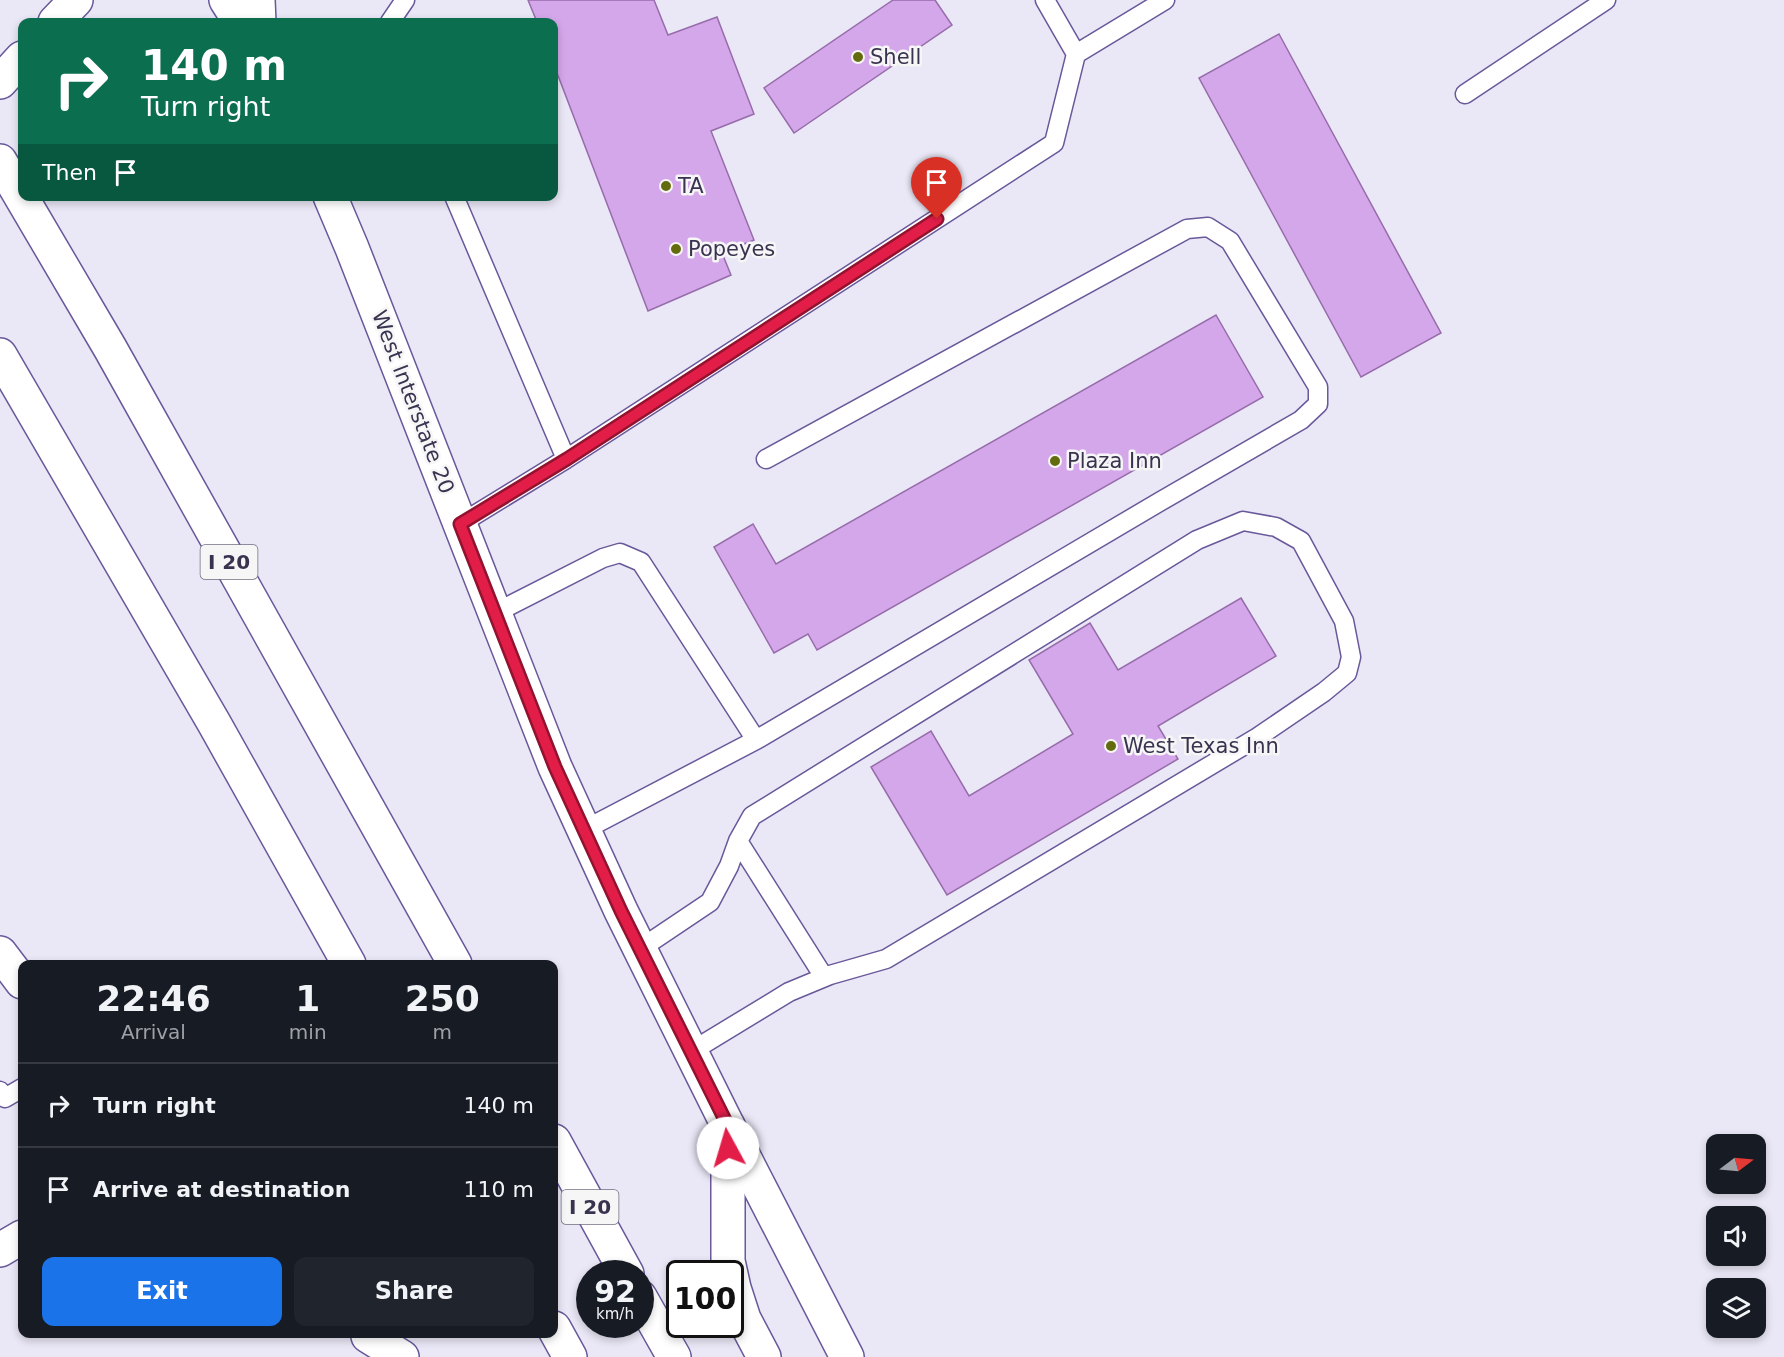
<!DOCTYPE html>
<style>
body{margin:0;font-family:"DejaVu Sans",sans-serif;background:#20242c;color:#f1f3f6;height:100vh;display:flex;flex-direction:column;font-size:22px;white-space:nowrap}
*{box-sizing:border-box;margin:0}
p{font-size:20px;color:#9ea1a6}
.icon{flex:none;width:33px;height:33px;fill:none;stroke:currentColor;stroke-width:2;stroke-linecap:round;stroke-linejoin:round}
.map{position:relative;flex:1;overflow:hidden}
.panel{position:absolute;left:18px;top:960px;width:540px;height:378px;display:flex;flex-direction:column;background:#171b24;border-radius:12px;box-shadow:0 3px 9px #0003}
.panel>*{flex:none}
.top-card{position:absolute;left:18px;top:18px;width:540px;height:183px;border-radius:12px;box-shadow:0 3px 9px #0003;background:#0b6e4f;color:#fff;overflow:hidden}
.needle{width:39px;rotate:74deg}
.controls{position:absolute;left:1706px;top:1134px;display:grid;gap:12px}
.controls a{display:grid;place-items:center;width:60px;height:60px;border-radius:12px;background:#171b24;box-shadow:0 3px 9px #0003;font-size:30px}
.speed{position:absolute;left:576px;top:1260px;display:flex;gap:12px;font-size:30px;font-weight:700;text-align:center}
.speed>*{display:grid;place-content:center;width:78px;height:78px;border-radius:50%;background:#171b24;box-shadow:0 3px 9px #0003;line-height:1}
.speed small{font-size:15px;font-weight:400}
.speed .limit{border:3px solid #111;border-radius:9px;background:#fff;color:#111}
.pin{position:absolute;display:grid;place-items:center;width:51px;height:51px;color:#fff;margin:-62px -26px;border-radius:50% 50% 50% 0;rotate:-45deg;box-shadow:0 0 6px #0007}
.pin .icon{rotate:45deg}
.me{position:absolute;width:66px;margin:-33px;rotate:354deg;stroke-linejoin:round;filter:drop-shadow(0 0 4px #0008)}
.turn{display:flex;align-items:center;gap:21px;height:126px;padding:0 24px;font-size:27px}
.turn .icon{width:78px;height:78px;stroke-width:2.5}
.turn b{display:block;font-size:42px;line-height:51px}
.then{display:flex;align-items:center;height:57px;padding:0 24px;background:#0003;gap:12px;font-size:22px}
.eta{display:flex;justify-content:space-evenly;align-items:center;height:102px;text-align:center}
.eta b{font-size:36px;font-weight:700;line-height:42px}
.action{display:flex;gap:12px;margin-top:auto;padding:12px 24px}
.action a{flex:1;height:69px;border-radius:12px;background:#1a73e8;color:#fff;font-size:24px;font-weight:700;line-height:69px;text-align:center}
.action a+a{background:#20242c;color:#f1f3f6}
ul{padding:0;list-style:none}
li{display:flex;align-items:center;gap:18px;height:84px;padding:0 24px;border-top:2px solid #363941}
li div{flex:1}
li b{display:block;font-size:22px}
li em{font-style:normal}
.map>svg:first-child{display:block}
.building{fill:#d4a7ea;stroke:#966caa;stroke-width:1.5}
.lines{fill:none;stroke-linecap:round;stroke-linejoin:round}
.service-casing{stroke:#69589a;stroke-width:21}
.minor-casing{stroke:#69589a;stroke-width:36}
.secondary-casing{stroke:#69589a;stroke-width:36}
.primary-casing{stroke:#69589a;stroke-width:36}
.motorway-casing{stroke:#69589a;stroke-width:36}
.service{stroke:#fff;stroke-width:18}
.minor{stroke:#fff;stroke-width:33}
.secondary{stroke:#fff;stroke-width:33}
.primary{stroke:#fff;stroke-width:33}
.motorway{stroke:#fff;stroke-width:33}
.route-casing{stroke:#92132f;stroke-width:15}
.route{stroke:#e11d48;stroke-width:10}
.poi-dot{fill:#646b0e;stroke:#f6f6f6;stroke-width:2}
.labels{text-anchor:middle;dominant-baseline:central;stroke-width:5;stroke-linejoin:round;paint-order:stroke}
.shield{fill:#f6f6f6;stroke:#726e82;stroke-width:1.5}
.shield-label{font-size:20px;font-weight:bold;fill:#3a3350}
.poi-label{font-size:21px;fill:#3a3350;stroke:#f6f6f6;text-anchor:start}
.street-label{font-size:21px;fill:#3a3350;stroke:#f6f6f6}
</style>
<div class="map">
<svg width="1784" height="1357" viewBox="0 0 1784 1357">
<rect width="100%" height="100%" fill="#eae7f6"/>
<path class="building" d="M 528,0 L 654,0 L 668,35 L 717,17 L 754,114 L 711,131 L 754,240 L 722,253 L 731,275 L 648,311 L 554,65 L 554,22 L 537,22 Z
M 893,0 L 935,0 L 952,25 L 794,133 L 764,88 Z
M 1279,34 L 1441,333 L 1361,377 L 1199,78 Z
M 1216,315 L 1263,397 L 817,650 L 808,634 L 774,653 L 714,547 L 753,524 L 776,564 Z
M 1241,598 L 1276,656 L 1158,726 L 1178,759 L 947,895 L 871,767 L 931,731 L 969,796 L 1073,734 L 1029,660 L 1090,623 L 1118,670 Z"/>
<g class="lines">
<defs>
<path id="service" d="M 1045,0 L 1076,54
M 390,22 L 405,0
M 1465,94 L 1606,0
M 454,196 L 566,459
M 460,524 L 566,459 L 1054,143 L 1076,54 L 1165,0
M 495,613 L 603,558 L 620,553 L 641,562 L 756,740
M 584,830 L 756,740 L 1161,501 L 1301,420 L 1318,404 L 1318,387 L 1230,241 L 1208,227 L 1187,229 L 766,459
M 738,841 L 824,977
M 640,949 L 710,902 L 729,866 L 738,841 L 752,816 L 1197,540 L 1243,521 L 1276,527 L 1301,541 L 1344,621 L 1351,657 L 1347,673 L 1324,692 L 1258,737 L 886,959 L 830,975 L 789,992 L 692,1051
M 0,1091 L 5,1098 L 22,1088"/>
<path id="minor" d="M 0,1250 L 22,1237"/>
<path id="secondary" d="M 226,0 L 240,22
M 330,196 L 352,248 L 555,767 L 621,911 L 728,1126 L 847,1357
M 0,953 L 22,982"/>
<path id="primary" d="M 258,0 L 259,22
M 55,22 L 76,0
M 0,82 L 22,58"/>
<path id="motorway" d="M 0,161 L 110,348 L 455,964
M 0,355 L 214,723 L 349,964
M 728,1126 L 728,1261 L 734,1288 L 744,1319 L 764,1357
M 554,1141 L 627,1274
M 640,1297 L 674,1357
M 554,1328 L 570,1357
M 368,1336 L 402,1357"/>
</defs>
<use href="#service" class="service-casing"/>
<use href="#minor" class="minor-casing"/>
<use href="#secondary" class="secondary-casing"/>
<use href="#primary" class="primary-casing"/>
<use href="#motorway" class="motorway-casing"/>
<use href="#service" class="service"/>
<use href="#minor" class="minor"/>
<use href="#secondary" class="secondary"/>
<use href="#primary" class="primary"/>
<use href="#motorway" class="motorway"/>
</g>
<g class="lines">
<defs>
<path id="route" d="M 728,1148 L 728,1126 L 621,911 L 555,767 L 460,524 L 567,459 L 937,219"/>
</defs>
<use href="#route" class="route-casing"/>
<use href="#route" class="route"/>
</g>
<g class="poi-dot">
<circle cx="858" cy="57" r="6"/>
<circle cx="666" cy="186" r="6"/>
<circle cx="676" cy="249" r="6"/>
<circle cx="1055" cy="461" r="6"/>
<circle cx="1111" cy="746" r="6"/>
</g>
<g class="labels">
<g class="shield">
<rect x="200.5" y="545" width="57" height="34" rx="4.5"/>
<rect x="561.5" y="1190" width="57" height="34" rx="4.5"/>
</g>
<g class="shield-label">
<text x="229" y="562">I 20</text>
<text x="590" y="1207">I 20</text>
</g>
<g class="poi-label">
<text x="870" y="57">Shell</text>
<text x="678" y="186">TA</text>
<text x="688" y="249">Popeyes</text>
<text x="1067" y="461">Plaza Inn</text>
<text x="1123" y="746">West Texas Inn</text>
</g>
<g class="street-label">
<text transform="translate(413 402) rotate(69)">West Interstate 20</text>
</g>
</g>
</svg>
<div class="controls">
<a><svg class="needle" viewBox="-14 -14 28 28"><path d="M0-13l5 13h-10z" fill="#e53935"/><path d="M0 13l5-13h-10z" fill="#9ea1a6"/></svg></a>
<a><svg class="icon" aria-label="sound" viewBox="0 0 24 24"><path d="M4 9h4l5-4v14l-5-4H4zM17 9q2 3 0 6"/></svg></a>
<a><svg class="icon" aria-label="layers" viewBox="0 0 24 24"><path d="M12 4l9 5-9 5-9-5zM3 14l9 5 9-5"/></svg></a>
</div>
<div class="speed"><div>92<small>km/h</small></div><div class="limit">100</div></div>
<div class="pin" style="left:937px;top:219px;background:#d93025"><svg class="icon" aria-label="arrive" viewBox="0 0 24 24"><path d="M6 21V4h12l-3 4 3 4H6"/></svg></div>
<svg class="me" style="left:728px;top:1148px" viewBox="-20 -20 40 40"><circle r="19" fill="#fff"/><path d="M0-13L10 11 0 6-10 11z" fill="#e11d48"/></svg>
<div class="top-card">
<div class="turn"><svg class="icon" aria-label="right" viewBox="0 0 24 24"><path d="M7 20v-9h11M14 6l5 5-5 5"/></svg><div><b>140 m</b>Turn right</div></div>
<div class="then">Then<svg class="icon" aria-label="arrive" viewBox="0 0 24 24"><path d="M6 21V4h12l-3 4 3 4H6"/></svg></div>
</div>
<section class="panel">
<div class="eta">
<div><b>22:46</b><p>Arrival</p></div>
<div><b>1</b><p>min</p></div>
<div><b>250</b><p>m</p></div>
</div>
<ul>
<li><svg class="icon" aria-label="right" viewBox="0 0 24 24"><path d="M7 20v-9h11M14 6l5 5-5 5"/></svg><div><b>Turn right</b></div><em>140 m</em></li>
<li><svg class="icon" aria-label="arrive" viewBox="0 0 24 24"><path d="M6 21V4h12l-3 4 3 4H6"/></svg><div><b>Arrive at destination</b></div><em>110 m</em></li>
</ul>
<div class="action"><a>Exit</a><a>Share</a></div>
</section>
</div>
